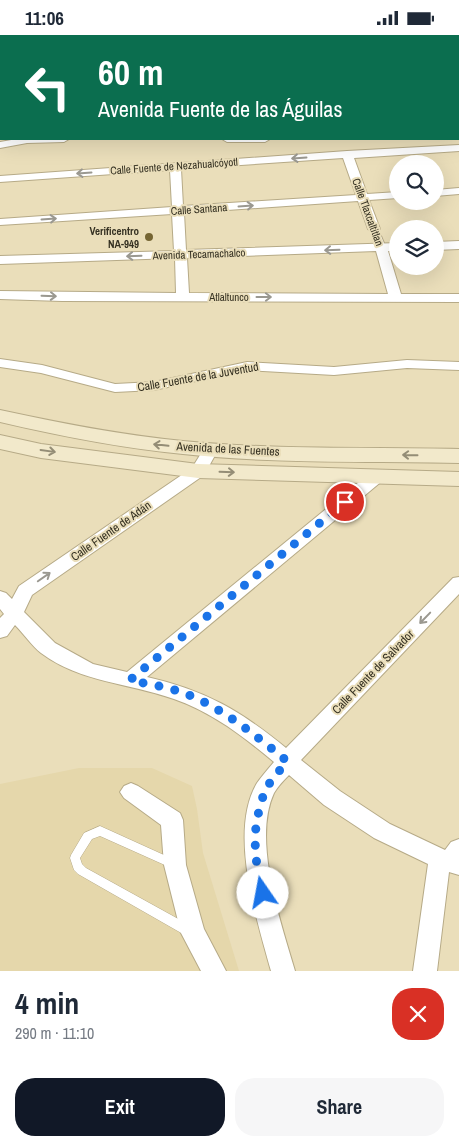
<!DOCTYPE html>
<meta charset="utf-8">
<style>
body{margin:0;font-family:"Archivo Narrow",sans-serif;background:#f6f6f7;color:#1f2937;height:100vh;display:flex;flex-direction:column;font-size:19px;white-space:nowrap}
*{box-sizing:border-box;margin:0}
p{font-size:16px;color:#747a83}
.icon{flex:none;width:28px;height:28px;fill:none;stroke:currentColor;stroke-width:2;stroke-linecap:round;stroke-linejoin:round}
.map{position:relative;height:936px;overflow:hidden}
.panel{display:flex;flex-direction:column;background:#fff;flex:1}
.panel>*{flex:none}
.hud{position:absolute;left:0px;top:0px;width:460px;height:105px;box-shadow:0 5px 20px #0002;background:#0b6e4f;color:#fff;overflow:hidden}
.buttons{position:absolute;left:389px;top:120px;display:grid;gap:10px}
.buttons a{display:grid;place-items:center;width:55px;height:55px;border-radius:50%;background:#fff;box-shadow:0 5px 20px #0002;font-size:25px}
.pin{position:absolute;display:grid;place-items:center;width:42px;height:42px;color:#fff;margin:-21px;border:2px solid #fff;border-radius:50%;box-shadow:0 1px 5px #0007}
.me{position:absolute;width:55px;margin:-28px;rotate:348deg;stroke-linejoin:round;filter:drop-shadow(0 0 4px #0008)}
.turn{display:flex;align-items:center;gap:18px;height:105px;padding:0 15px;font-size:22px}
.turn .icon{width:65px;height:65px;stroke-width:2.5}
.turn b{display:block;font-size:35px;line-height:42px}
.round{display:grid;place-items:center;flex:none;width:52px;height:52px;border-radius:20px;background:#f6f6f7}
.summary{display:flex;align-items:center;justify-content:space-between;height:85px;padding:0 15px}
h1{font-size:30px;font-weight:800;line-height:38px}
.cta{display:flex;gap:10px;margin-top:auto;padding:10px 15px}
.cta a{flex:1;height:58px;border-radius:20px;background:#111827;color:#fff;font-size:20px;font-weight:800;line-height:58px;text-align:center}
.cta a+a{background:#f6f6f7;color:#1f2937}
.status{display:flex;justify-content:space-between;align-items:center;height:35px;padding:0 25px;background:#fff;direction:ltr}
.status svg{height:14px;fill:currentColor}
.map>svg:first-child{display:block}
.built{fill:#e5d7ab}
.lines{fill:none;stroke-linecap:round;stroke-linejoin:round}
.service-casing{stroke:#b6aa87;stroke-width:1}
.pedestrian-casing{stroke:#b6aa87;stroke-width:2}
.minor-casing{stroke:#b6aa87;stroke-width:2}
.secondary-casing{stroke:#b6aa87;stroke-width:2}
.service{fill:#fff;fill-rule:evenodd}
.pedestrian{fill:#fff;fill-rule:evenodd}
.minor{fill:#fff;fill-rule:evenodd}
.secondary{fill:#f2e9cb;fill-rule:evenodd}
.oneway{stroke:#9a9890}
.oneway2{stroke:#948d76}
.route{stroke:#1a73e8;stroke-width:9;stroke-dasharray:0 16.2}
.poi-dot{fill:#756533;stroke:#eadeba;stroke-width:2}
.labels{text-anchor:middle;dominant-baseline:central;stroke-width:4;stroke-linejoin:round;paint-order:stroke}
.far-street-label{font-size:11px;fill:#353122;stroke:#eadeba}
.far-poi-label{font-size:11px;font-weight:bold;fill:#353122;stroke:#eadeba;text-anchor:end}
.street-label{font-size:12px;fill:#353122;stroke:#eadeba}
</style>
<div class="status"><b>11:06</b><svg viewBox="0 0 49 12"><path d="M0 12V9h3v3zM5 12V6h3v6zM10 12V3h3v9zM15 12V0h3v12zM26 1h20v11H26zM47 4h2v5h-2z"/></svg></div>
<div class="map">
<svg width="459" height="936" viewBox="0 0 459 936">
<rect width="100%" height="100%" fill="#eadeba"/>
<path class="built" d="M 79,733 L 152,733 L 192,751 L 197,774 L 203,818 L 239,936 L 0,936 L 0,749 Z"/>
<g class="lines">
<defs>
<path id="service" d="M 100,791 L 175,825 L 176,828 L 175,831 L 171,833 L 167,831 L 100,801 L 92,804 L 80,823 L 82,829 L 86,833 L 191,891 L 192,895 L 191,899 L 187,900 L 183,899 L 78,839 L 74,835 L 70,823 L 71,820 L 84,798 Z"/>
<path id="pedestrian" d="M 374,191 L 378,194 L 386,213 L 384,215 L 381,216 L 376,213 L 370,194 Z"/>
<path id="minor" d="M 1,23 L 1,29 L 0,30 L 0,24 Z
M 0,92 L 1,92 L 1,98 L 0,98 Z
M 17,104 L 69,104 L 64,107 L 27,108 L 0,113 L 0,107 Z
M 222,104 L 270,104 L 265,107 L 227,107 Z
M 459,110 L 459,116 L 354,123 L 367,159 L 398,157 L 398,163 L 369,165 L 380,194 L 374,197 L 368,194 L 358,166 L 184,178 L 186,215 L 398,208 L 398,216 L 388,216 L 401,259 L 459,259 L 459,267 L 62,266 L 0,264 L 0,256 L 176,258 L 175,223 L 0,229 L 0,221 L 174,216 L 172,179 L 0,190 L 0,184 L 172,172 L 170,135 L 0,147 L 0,141 L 347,116 ZM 343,123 L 356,160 L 183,171 L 181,134 ZM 376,216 L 388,259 L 189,258 L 187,223 Z
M 459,153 L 459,159 L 435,161 L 435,155 Z
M 459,206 L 459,214 L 435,215 L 435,207 Z
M 0,324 L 42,330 L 115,349 L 154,347 L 247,327 L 334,332 L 407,325 L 459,327 L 459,335 L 407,333 L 334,340 L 247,335 L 154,355 L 115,357 L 41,338 L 0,332 Z
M 210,410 L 215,412 L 218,415 L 204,440 L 32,560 L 24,577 L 55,608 L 93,629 L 127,637 L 370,438 L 376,437 L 382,438 L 384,442 L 382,446 L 147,642 C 205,655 241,676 286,713 L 453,543 L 459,542 L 459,559 L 301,725 L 340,756 L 390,789 L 445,815 L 451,807 L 459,804 L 459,840 L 449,837 L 437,936 L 413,936 L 428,829 L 374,803 L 324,770 L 289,740 C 284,745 278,751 274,758 C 252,805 281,888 295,936 L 271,936 C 257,885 228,797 257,748 C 262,741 268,734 274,727 C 244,702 212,677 174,664 C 130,648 81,648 41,618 C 32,611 24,599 15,590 L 7,601 L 0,603 L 0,583 L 4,579 L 0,574 L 0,556 L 6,558 L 12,564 L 19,551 L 192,433 L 205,412 Z
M 131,748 L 138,751 L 180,778 L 183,785 L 186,830 L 204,894 L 226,936 L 201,936 L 181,898 L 164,830 L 161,790 L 124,763 L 120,757 L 124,751 Z"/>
<path id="secondary" d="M 0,375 C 60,388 121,400 183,406 C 274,415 367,412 459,414 L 459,428 C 367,426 274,429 183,419 C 121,413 60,401 0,387 Z
M 0,400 L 41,409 L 198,429 L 459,437 L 459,451 L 198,443 L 41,423 L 0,414 Z"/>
</defs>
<use href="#service" class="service-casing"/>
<use href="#pedestrian" class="pedestrian-casing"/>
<use href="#minor" class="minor-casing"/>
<use href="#secondary" class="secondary-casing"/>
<use href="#service" class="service"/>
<use href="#pedestrian" class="pedestrian"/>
<use href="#minor" class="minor"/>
<use href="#secondary" class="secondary"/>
</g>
<defs><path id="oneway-shaft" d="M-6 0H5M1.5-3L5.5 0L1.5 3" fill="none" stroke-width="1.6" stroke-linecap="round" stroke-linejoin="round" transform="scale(1.25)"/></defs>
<g class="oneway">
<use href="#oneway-shaft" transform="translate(299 123) rotate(176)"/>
<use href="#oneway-shaft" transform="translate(84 138) rotate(176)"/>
<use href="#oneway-shaft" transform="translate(246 171) rotate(-4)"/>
<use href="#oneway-shaft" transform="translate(49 184) rotate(-4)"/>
<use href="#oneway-shaft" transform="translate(332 215) rotate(178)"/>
<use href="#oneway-shaft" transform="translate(134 221) rotate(178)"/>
<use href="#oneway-shaft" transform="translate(49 261) rotate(2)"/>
<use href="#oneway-shaft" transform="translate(264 262)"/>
<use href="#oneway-shaft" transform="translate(44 542) rotate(-35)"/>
<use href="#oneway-shaft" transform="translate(425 583) rotate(134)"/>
</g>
<g class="oneway2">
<use href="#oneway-shaft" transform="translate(161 410) rotate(-174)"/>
<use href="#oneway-shaft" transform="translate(48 416) rotate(8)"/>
<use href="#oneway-shaft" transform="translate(410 420) rotate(-179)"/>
<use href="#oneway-shaft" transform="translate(227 437) rotate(2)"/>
</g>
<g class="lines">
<path class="route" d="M 263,858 L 255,819 L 256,787 L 265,754 L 287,726 C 255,700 218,669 178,656 C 163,651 146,649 130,645 L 345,467"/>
</g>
<circle class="poi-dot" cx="149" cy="202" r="5"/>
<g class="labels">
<g class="far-street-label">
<text transform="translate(174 131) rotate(-4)">Calle Fuente de Nezahualcóyotl</text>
<text transform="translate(199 174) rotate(-4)">Calle Santana</text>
<text transform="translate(368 177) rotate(70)">Calle Tlaxcaltitlan</text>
<text transform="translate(199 219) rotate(-2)">Avenida Tecamachalco</text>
<text x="229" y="262">Atlaltunco</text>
</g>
<g class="far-poi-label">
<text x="139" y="196">Verificentro<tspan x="139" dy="13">NA-949</tspan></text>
</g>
<g class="street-label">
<text transform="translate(198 342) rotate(-10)">Calle Fuente de la Juventud</text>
<text transform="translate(228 414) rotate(3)">Avenida de las Fuentes</text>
<text transform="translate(111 496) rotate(-35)">Calle Fuente de Adán</text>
<text transform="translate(373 637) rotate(-46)">Calle Fuente de Salvador</text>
</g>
</g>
</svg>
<div class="buttons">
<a><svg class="icon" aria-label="search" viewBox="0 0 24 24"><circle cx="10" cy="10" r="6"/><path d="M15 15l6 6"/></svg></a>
<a><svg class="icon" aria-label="layers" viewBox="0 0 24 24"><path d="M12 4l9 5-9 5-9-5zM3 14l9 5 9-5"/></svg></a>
</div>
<div class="pin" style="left:345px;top:467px;background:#d93025"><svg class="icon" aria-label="arrive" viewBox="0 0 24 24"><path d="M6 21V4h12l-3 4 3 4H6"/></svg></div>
<svg class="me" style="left:263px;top:858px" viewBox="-20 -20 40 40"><circle r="19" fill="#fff"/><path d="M0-13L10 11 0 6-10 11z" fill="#1a73e8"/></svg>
<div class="hud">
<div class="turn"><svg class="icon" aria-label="left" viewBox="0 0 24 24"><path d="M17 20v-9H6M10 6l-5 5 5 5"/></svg><div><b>60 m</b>Avenida Fuente de las Águilas</div></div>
</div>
</div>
<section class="panel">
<div class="summary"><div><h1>4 min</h1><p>290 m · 11:10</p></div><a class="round" style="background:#d93025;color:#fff"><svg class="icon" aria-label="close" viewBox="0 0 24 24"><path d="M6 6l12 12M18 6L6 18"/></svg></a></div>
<div class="cta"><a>Exit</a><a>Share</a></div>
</section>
